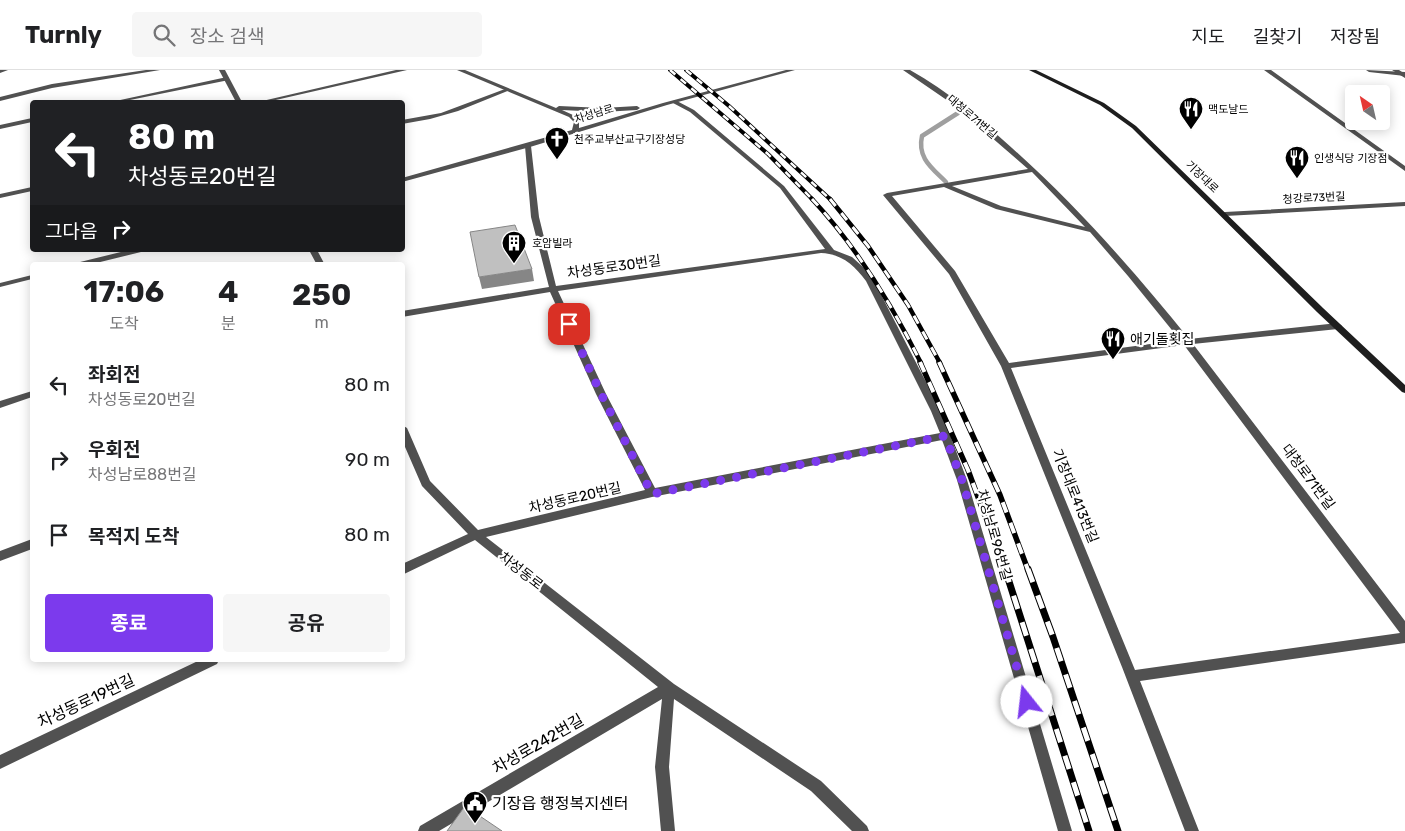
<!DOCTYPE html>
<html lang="ko">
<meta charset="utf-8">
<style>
body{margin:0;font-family:Rubik,"Noto Sans KR",sans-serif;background:#f6f6f6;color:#202124;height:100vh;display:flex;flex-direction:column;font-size:19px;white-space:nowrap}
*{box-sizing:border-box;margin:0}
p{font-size:16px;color:#757577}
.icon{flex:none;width:28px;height:28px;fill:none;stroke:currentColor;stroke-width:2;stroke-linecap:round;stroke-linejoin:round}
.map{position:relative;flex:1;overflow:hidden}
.details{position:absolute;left:30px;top:192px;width:375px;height:400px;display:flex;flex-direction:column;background:#fff;border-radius:5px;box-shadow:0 2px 12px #0003}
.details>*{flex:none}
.hud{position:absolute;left:30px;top:30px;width:375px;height:152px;border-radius:5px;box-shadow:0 2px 12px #0003;background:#202124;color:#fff;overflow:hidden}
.needle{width:32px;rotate:326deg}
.controls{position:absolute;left:1345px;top:15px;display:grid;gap:10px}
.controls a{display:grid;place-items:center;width:45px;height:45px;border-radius:5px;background:#fff;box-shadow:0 2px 12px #0003;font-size:25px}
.pin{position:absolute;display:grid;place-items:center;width:42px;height:42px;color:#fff;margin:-21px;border-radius:10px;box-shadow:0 2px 8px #0006}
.me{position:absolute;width:55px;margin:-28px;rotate:344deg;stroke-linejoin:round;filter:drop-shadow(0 0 4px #0008)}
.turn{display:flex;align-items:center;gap:18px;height:105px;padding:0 15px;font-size:22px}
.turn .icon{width:65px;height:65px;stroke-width:2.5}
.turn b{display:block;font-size:35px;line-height:42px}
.then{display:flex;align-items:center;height:48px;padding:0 15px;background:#0003;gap:10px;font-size:19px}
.eta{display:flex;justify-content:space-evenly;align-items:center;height:85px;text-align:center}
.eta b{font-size:30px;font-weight:700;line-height:35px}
.action{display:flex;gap:10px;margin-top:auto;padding:10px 15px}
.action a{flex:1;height:58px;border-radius:5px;background:#7c3aed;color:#fff;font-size:20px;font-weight:700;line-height:58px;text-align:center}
.action a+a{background:#f6f6f6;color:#202124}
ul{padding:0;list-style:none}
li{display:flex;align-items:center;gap:15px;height:75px;padding:0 15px}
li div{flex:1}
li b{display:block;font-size:19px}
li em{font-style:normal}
header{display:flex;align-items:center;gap:30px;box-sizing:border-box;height:70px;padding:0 25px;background:#fff;border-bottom:1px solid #e0e0e0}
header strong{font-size:24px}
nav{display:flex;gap:28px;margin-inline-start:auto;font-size:18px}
.search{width:350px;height:45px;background:#f6f6f6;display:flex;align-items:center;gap:12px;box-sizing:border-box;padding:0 18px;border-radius:5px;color:#757577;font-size:19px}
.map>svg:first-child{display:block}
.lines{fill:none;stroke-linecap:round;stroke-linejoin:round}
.stream{stroke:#9f9f9f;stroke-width:4.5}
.minor{fill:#515151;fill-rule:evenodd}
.tertiary{fill:#515151;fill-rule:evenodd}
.secondary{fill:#1e1e1e;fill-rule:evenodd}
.rail-far3-casing{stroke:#000;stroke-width:4}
.rail-far2-casing{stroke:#000;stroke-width:4.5}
.rail-far1-casing{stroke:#000;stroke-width:5.5}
.rail-casing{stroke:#000;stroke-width:7}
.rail-far3{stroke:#fff;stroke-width:2.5;stroke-dasharray:7;stroke-linecap:butt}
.rail-far2{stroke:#fff;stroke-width:3;stroke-dasharray:9;stroke-linecap:butt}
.rail-far1{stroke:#fff;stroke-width:4;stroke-dasharray:11;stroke-linecap:butt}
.rail{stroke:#fff;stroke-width:5;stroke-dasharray:14;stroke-linecap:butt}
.shaded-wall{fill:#868686}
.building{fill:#c0c0c0;stroke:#868686}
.route{stroke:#7c3aed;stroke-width:9;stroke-dasharray:0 16.2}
.labels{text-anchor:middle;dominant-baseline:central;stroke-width:4.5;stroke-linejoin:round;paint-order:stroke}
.far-poi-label{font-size:11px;fill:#000;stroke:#fff;text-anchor:start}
.far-street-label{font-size:11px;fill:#000;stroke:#fff}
.street-label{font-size:14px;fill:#000;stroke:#fff}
.poi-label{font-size:14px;fill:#000;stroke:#fff;text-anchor:start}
.near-street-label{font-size:16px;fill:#000;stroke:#fff}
.near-poi-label{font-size:16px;fill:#000;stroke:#fff;text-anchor:start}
</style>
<header>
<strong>Turnly</strong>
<div class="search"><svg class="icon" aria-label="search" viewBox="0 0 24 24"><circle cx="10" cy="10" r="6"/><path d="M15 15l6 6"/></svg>장소 검색</div>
<nav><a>지도</a><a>길찾기</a><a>저장됨</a></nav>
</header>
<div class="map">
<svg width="1405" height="761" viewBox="0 0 1405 761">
<rect width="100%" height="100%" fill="#fff"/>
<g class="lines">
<path class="stream" d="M 946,112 C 932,98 917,88 922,66 L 958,43"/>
<path class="minor" d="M 146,0 L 160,0 L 52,18 L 0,31 L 0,27 L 52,14 Z
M 396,0 L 407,0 L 267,32 L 258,32 Z
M 903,0 L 910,0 C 948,21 980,49 1012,78 C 1077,136 1134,201 1189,269 L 1338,253 L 1342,256 L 1338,259 L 1193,274 L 1405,551 L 1405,573 L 1140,611 L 1199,761 L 1185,761 L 1122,597 L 1001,296 L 949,204 L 883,125 L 887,123 L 1028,99 L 954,35 ZM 1032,102 L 1085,157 L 1001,136 L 952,116 ZM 944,117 L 996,139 L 1090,162 L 1128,206 L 1180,270 L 1009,293 L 955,201 L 892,126 ZM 1184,275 L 1400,563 L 1135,600 L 1011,298 Z
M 1264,0 L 1271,0 L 1405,96 L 1405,101 Z
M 1392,0 L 1399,0 L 1405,4 L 1405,8 Z
M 227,7 L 229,8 L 229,10 L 120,32 L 111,32 Z
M 505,19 L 510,20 L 458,41 L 430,49 L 402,54 L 402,50 L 441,43 Z
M 675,30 L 694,40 L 784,116 L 834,180 L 852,187 L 863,197 L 874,211 L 941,341 L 967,410 L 1072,761 L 1058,761 L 957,410 L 942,370 L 652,427 L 486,467 L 674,614 L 821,711 L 867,756 L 869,761 L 852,761 L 811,721 L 674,629 L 669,697 L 675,761 L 661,761 L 655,697 L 662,629 L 439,761 L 418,761 L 420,756 L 658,617 L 475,470 L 402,505 L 402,494 L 468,464 L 422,416 L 402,370 L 402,355 L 407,358 L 430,411 L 478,460 L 645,420 L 596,324 L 550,222 L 402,247 L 402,241 L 549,217 L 531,147 L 525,76 L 528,74 L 531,76 L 539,147 L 556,216 L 825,179 L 780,118 L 690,42 L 673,33 L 672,32 ZM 821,183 C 842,184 854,195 866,211 L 931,341 L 940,363 L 655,418 L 606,324 L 558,221 Z
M 32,48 L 32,52 L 0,59 L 0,55 Z
M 32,117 L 32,121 L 0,128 L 0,124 Z
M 1405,132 L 1405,136 L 1225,146 L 1221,144 L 1225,142 Z
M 309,180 L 317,180 L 325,195 L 317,195 Z
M 32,321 L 32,327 L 0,338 L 0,331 Z
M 32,469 L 32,479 L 0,491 L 0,481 Z
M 200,590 L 219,590 L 217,594 L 0,699 L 0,685 Z"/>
<path class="tertiary" d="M 0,0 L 8,0 L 0,3 Z
M 219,0 L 225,0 L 242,32 L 236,32 Z
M 457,0 L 465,0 L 556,38 L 559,36 L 603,38 L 637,36 L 640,38 L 637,40 L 603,42 L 562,40 L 573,45 L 579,51 L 579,58 L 663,33 L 786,0 L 795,0 L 667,35 L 530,77 L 402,112 L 402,108 L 572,60 L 574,52 L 569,47 Z
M 1366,0 L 1405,2 L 1405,6 L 1369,2 Z
M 129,180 L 142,180 L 141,182 L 88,195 L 75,195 L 76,193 Z
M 32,205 L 32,209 L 0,217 L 0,213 Z"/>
<path class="secondary" d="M 1029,0 L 1036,0 L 1104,33 L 1136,56 L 1323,238 L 1405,315 L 1405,323 L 1402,322 L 1317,242 L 1132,58 L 1100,35 Z"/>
<defs>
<path id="rail-far3" d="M 670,0 L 768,84 L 813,130
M 686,0 L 729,36 L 831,130"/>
<path id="rail-far2" d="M 812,129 C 856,176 892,235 921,293
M 830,129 L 868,176 L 908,235 L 940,293"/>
<path id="rail-far1" d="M 920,292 L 968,400 L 1005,500
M 939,292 L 1000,425 L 1028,500"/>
<path id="rail" d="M 1005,499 L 1089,761
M 1028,499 L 1053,567 L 1118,761"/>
</defs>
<use href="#rail-far3" class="rail-far3-casing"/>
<use href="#rail-far2" class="rail-far2-casing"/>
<use href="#rail-far1" class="rail-far1-casing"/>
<use href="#rail" class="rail-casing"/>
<use href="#rail-far3" class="rail-far3"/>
<use href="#rail-far2" class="rail-far2"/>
<use href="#rail-far1" class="rail-far1"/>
<use href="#rail" class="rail"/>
</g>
<path class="shaded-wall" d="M 532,199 L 534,211 L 482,219 L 479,207 Z"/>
<path class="building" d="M 515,155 L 532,199 L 479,207 L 470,162 Z
M 465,736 L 502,761 L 447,761 Z"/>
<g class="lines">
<path class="route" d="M 569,254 L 601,324 L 652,424 L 945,366 L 962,410 L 1027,632"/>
</g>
<defs>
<symbol id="restaurant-pin" viewBox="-11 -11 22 30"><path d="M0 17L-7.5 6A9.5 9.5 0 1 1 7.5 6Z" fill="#000" stroke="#fff"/><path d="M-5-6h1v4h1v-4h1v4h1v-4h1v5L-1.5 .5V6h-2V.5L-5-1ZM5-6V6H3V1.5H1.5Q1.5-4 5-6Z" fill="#fff"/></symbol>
<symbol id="church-pin" viewBox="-11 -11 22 30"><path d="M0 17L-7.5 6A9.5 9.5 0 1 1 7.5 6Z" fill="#000" stroke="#fff"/><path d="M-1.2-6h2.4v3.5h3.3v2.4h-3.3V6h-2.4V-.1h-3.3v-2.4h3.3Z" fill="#fff"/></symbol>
<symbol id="building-pin" viewBox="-11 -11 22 30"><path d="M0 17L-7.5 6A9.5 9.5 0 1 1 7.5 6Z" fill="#000" stroke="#fff"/><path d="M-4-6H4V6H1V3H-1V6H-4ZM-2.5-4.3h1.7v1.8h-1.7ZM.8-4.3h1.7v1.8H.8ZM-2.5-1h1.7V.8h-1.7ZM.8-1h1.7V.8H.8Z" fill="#fff"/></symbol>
<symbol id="civic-pin" viewBox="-11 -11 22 30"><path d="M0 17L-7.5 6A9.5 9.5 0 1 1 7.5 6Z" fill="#000" stroke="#fff"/><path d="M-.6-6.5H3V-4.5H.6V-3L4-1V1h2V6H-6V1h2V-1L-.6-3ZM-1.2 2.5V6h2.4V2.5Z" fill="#fff"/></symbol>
</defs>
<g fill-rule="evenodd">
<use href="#restaurant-pin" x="1177" y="25" width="28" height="38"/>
<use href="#church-pin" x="543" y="55" width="28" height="38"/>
<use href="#restaurant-pin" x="1283" y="74" width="28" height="38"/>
<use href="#building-pin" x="500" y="159" width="28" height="38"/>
<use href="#restaurant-pin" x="1099" y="255" width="28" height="38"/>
<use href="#civic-pin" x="461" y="719" width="28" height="38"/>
</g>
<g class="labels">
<g class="far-poi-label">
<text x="1208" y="39">맥도날드</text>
<text x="574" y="69">천주교부산교구기장성당</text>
<text x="1314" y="88">인생식당 기장점</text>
<text x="532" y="173">호암빌라</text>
</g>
<g class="far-street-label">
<text transform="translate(594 44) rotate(-17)">차성남로</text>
<text transform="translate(972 47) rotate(40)">대청로71번길</text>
<text transform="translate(1202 107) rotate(44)">기장대로</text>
<text transform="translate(1314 128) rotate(-3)">청강로73번길</text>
</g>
<g class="street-label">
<text transform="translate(614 197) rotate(-8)">차성동로30번길</text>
<text transform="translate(1308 407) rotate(53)">대청로71번길</text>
<text transform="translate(1075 426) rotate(68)">기장대로413번길</text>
<text transform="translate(575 428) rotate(-13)">차성동로20번길</text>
<text transform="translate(994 465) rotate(74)">차성남로96번길</text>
<text transform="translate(521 501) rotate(38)">차성동로</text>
</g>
<g class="poi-label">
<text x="1130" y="269">애기돌횟집</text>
</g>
<g class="near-street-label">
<text transform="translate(86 631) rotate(-25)">차성동로19번길</text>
<text transform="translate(538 674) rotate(-30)">차성로242번길</text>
</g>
<g class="near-poi-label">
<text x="492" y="733">기장읍 행정복지센터</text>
</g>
</g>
</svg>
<div class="controls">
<a><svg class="needle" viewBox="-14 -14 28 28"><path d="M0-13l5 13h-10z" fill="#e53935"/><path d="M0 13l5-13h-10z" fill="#757577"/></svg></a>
</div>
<div class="pin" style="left:569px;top:254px;background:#d93025"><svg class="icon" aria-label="arrive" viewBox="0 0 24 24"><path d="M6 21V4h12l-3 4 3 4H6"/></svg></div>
<svg class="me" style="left:1027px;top:632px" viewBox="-20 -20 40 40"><circle r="19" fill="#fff"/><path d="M0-13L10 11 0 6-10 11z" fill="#7c3aed"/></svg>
<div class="hud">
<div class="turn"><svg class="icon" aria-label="left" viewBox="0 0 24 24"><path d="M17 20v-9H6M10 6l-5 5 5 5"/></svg><div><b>80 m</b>차성동로20번길</div></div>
<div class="then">그다음<svg class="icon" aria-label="right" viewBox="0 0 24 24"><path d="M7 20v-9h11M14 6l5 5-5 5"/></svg></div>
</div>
<section class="details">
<div class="eta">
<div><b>17:06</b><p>도착</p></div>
<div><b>4</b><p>분</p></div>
<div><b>250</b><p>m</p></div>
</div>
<ul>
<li><svg class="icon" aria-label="left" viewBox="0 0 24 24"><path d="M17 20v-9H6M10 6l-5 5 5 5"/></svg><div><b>좌회전</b><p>차성동로20번길</p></div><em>80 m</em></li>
<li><svg class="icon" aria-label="right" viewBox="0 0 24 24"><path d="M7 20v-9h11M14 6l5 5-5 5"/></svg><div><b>우회전</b><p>차성남로88번길</p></div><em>90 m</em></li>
<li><svg class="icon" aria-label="arrive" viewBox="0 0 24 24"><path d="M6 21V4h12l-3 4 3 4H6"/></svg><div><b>목적지 도착</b></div><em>80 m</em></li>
</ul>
<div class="action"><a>종료</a><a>공유</a></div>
</section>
</div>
